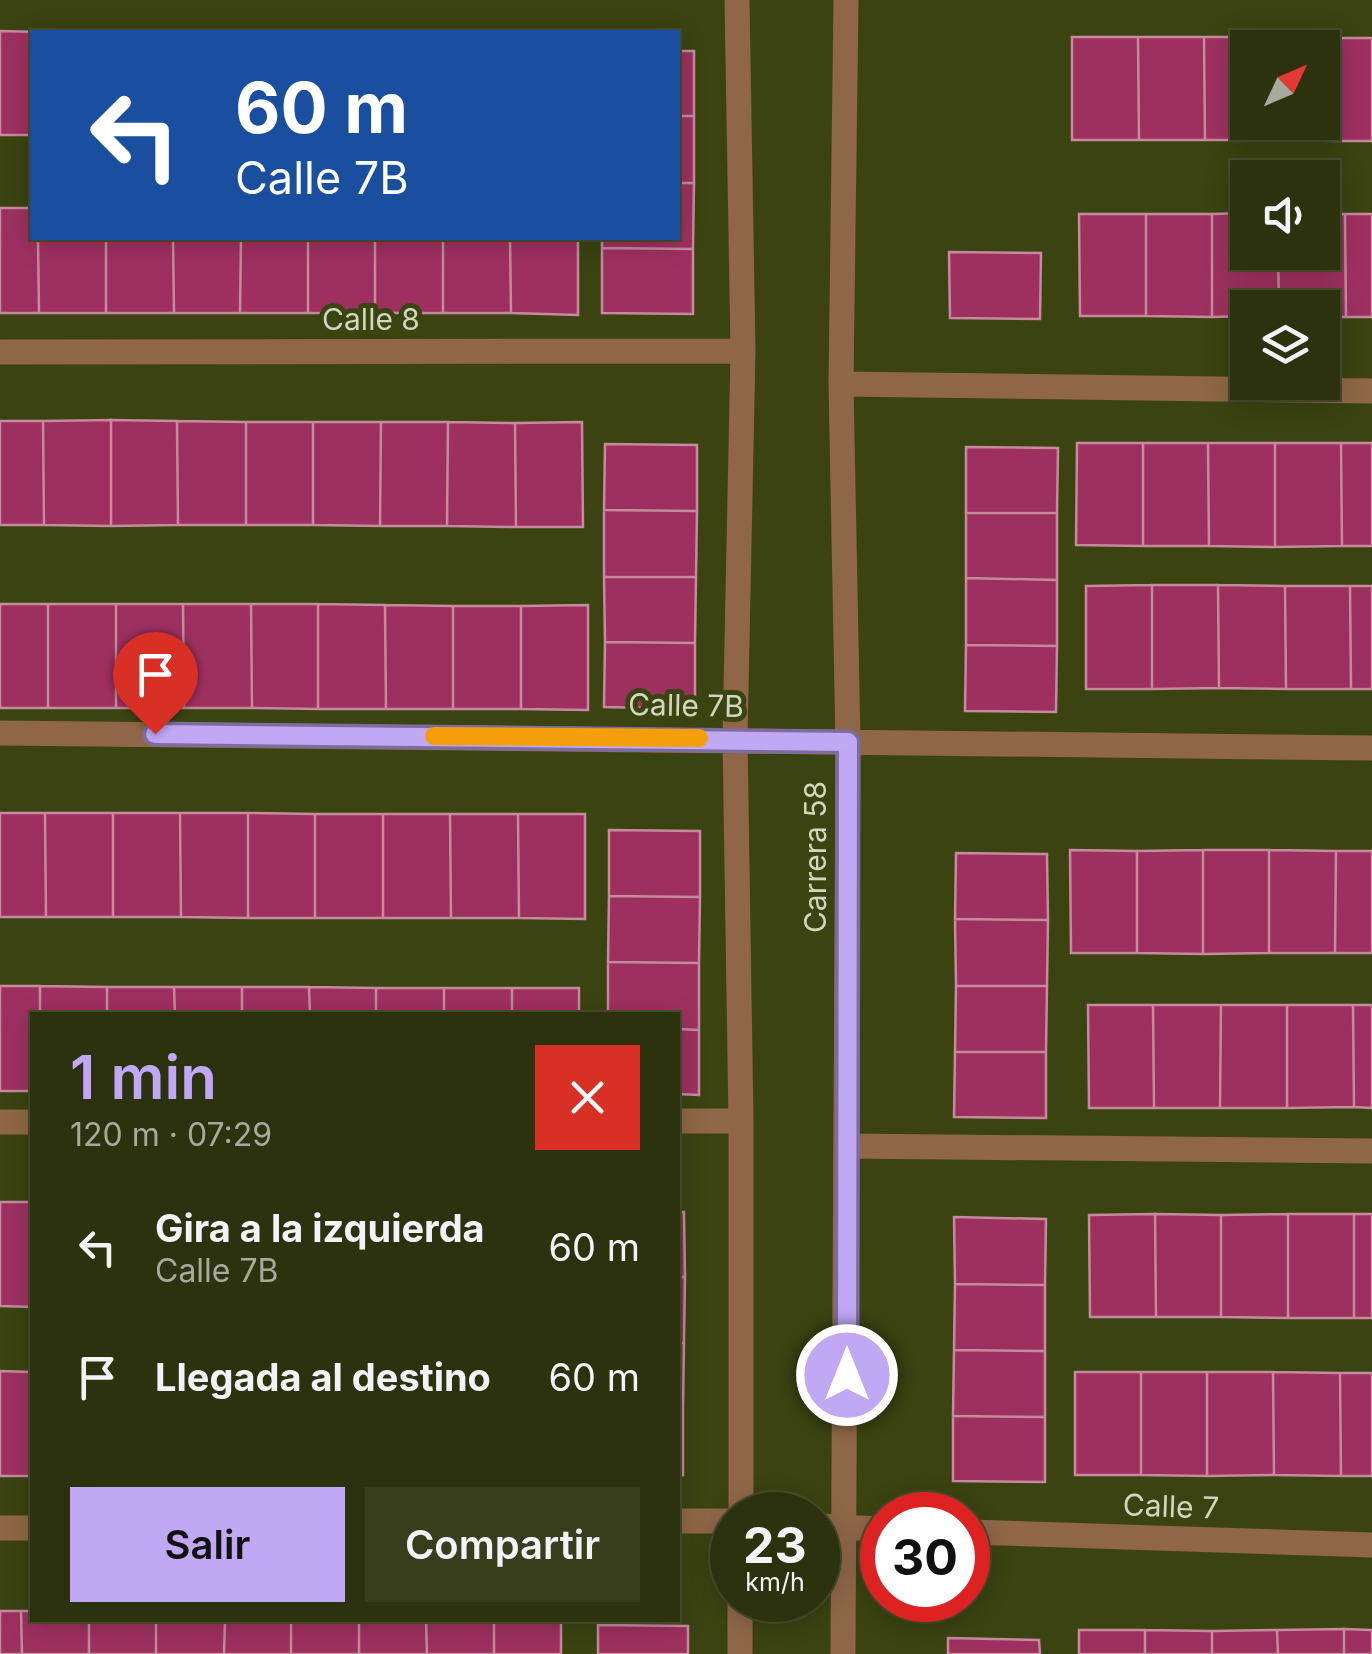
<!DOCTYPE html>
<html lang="es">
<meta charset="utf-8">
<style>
body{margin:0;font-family:Inter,sans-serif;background:#383e1b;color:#f1f3f6;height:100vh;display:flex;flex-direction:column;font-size:38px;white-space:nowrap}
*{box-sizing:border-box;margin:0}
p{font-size:32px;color:#a6aa9d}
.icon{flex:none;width:55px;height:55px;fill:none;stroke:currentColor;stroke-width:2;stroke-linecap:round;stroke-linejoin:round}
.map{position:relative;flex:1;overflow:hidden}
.sheet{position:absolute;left:30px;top:1012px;width:650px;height:610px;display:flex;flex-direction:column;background:#2c320d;border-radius:0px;box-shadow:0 5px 25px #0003,0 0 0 2px #484d2e}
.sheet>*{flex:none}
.top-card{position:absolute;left:30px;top:30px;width:650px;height:210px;border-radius:0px;box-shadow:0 5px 25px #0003,0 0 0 2px #484d2e;background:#1a4fa0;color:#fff;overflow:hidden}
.needle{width:65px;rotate:46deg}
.buttons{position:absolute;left:1230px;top:30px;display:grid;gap:20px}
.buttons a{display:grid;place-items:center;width:110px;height:110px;border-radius:0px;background:#2c320d;box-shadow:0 5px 25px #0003,0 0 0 2px #484d2e;font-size:50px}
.speed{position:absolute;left:710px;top:1492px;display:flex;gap:20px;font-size:50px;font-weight:700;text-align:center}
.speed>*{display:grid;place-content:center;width:130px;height:130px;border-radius:50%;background:#2c320d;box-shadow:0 5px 25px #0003,0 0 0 2px #484d2e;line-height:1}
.speed small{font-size:25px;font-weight:400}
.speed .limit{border:15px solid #d22;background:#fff;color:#111}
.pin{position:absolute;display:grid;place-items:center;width:85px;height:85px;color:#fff;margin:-102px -42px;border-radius:50% 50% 50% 0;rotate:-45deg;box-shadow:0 0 10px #0007}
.pin .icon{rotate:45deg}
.me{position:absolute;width:110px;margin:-55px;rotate:0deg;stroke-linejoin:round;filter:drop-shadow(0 0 8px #0008)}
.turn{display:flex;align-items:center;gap:35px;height:210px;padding:0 40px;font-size:45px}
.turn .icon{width:130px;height:130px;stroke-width:2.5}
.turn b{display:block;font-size:70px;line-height:85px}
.round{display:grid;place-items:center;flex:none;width:105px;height:105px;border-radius:0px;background:#383e1b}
.head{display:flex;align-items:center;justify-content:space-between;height:170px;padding:0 40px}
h1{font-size:60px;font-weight:600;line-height:75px;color:#c0a8f4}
.primary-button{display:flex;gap:20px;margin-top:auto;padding:20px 40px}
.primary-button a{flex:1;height:115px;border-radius:0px;background:#c0a8f4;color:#111;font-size:40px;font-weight:600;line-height:115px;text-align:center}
.primary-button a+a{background:#383e1b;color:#f1f3f6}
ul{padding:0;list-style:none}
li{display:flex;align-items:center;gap:30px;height:130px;padding:0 40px}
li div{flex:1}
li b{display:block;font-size:38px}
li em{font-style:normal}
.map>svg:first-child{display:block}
.building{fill:#9e305f;stroke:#c38b9d;stroke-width:2.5}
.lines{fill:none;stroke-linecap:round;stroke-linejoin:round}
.minor{stroke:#8f6748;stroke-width:25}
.route-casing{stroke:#7d6d9f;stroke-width:25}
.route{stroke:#c0a8f4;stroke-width:18}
.slow{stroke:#f59e0b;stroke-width:18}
.labels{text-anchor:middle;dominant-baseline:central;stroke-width:10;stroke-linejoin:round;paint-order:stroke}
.street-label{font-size:30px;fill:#d0d7bd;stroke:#3b4311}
</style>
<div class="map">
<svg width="1372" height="1654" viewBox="0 0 1372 1654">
<rect width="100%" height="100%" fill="#3b4311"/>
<path class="building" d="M 0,31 L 41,32 L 32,32 L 32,135 L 0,135 Z
M 1072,37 L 1138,37 L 1139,140 L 1072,140 Z
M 1138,37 L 1204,37 L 1205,140 L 1139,140 Z
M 1204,37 L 1270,37 L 1270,48 L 1248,48 L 1248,122 L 1271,122 L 1271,140 L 1205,140 Z
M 1270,37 L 1337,38 L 1338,141 L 1271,140 L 1271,122 L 1322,122 L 1322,48 L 1270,48 Z
M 1337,38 L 1372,38 L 1372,141 L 1338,141 Z
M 678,51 L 694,51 L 694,116 L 678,116 Z
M 678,116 L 694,116 L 694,183 L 678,183 Z
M 678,183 L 694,183 L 693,249 L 602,248 L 602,238 L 678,238 Z
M 0,208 L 32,208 L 32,238 L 38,238 L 39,313 L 0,313 Z
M 1248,213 L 1248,252 L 1278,252 L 1279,308 L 1248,308 L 1248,316 L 1212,317 L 1212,214 Z
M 1079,214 L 1146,214 L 1146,316 L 1080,316 Z
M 1146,214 L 1212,214 L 1212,317 L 1146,316 Z
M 1322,214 L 1345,214 L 1346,317 L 1322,317 L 1322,308 L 1279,308 L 1278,252 L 1322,252 Z
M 1345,214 L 1372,214 L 1372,317 L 1346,317 Z
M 38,238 L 106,238 L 106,313 L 39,313 Z
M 106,238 L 173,238 L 174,313 L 106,313 Z
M 173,238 L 241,238 L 240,313 L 174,313 Z
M 241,238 L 308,238 L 308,313 L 240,313 Z
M 308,238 L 375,238 L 375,313 L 308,313 Z
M 375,238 L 443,238 L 443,313 L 375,313 Z
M 443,238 L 510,238 L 511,313 L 443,313 Z
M 510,238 L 578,238 L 578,315 L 511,313 Z
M 602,248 L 693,249 L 693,314 L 602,313 Z
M 949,252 L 1041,253 L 1040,319 L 950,318 Z
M 111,420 L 177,421 L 178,525 L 111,526 Z
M 111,420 L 111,526 L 44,525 L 43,421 Z
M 0,421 L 43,421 L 44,525 L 0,525 Z
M 177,421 L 246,422 L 246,525 L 178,525 Z
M 246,422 L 313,422 L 313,525 L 246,525 Z
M 313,422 L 381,422 L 380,526 L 313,525 Z
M 381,422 L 448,422 L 447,526 L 380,526 Z
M 448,422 L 515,423 L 516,527 L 447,526 Z
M 582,422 L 583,527 L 516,527 L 515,423 Z
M 1077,443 L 1143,443 L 1143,546 L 1076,545 Z
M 1143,443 L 1208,443 L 1209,546 L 1143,546 Z
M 1208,443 L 1275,443 L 1275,547 L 1209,546 Z
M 1275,443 L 1341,443 L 1342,546 L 1275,547 Z
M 1341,443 L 1372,443 L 1372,546 L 1342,546 Z
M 605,444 L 697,445 L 697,511 L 604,510 Z
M 966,447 L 1058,448 L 1057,513 L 966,513 Z
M 604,510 L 697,511 L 696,577 L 604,577 Z
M 966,513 L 1057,513 L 1057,580 L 966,578 Z
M 604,577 L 696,577 L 695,643 L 605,642 Z
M 966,578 L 1057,580 L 1057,646 L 966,645 Z
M 1152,585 L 1152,689 L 1086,689 L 1086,586 Z
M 1152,585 L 1218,585 L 1219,688 L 1152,689 Z
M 1218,585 L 1285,586 L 1286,689 L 1219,688 Z
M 1285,586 L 1350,586 L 1351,689 L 1286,689 Z
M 1350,586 L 1372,586 L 1372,689 L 1351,689 Z
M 0,604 L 48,604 L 48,708 L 0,708 Z
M 48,604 L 116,604 L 116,708 L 48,708 Z
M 116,604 L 183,604 L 184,708 L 116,708 Z
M 183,604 L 251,604 L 252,708 L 184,708 Z
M 251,604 L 318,604 L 318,709 L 252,708 Z
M 318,604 L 385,605 L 386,709 L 318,709 Z
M 385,605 L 453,606 L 453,709 L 386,709 Z
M 588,605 L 588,710 L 521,709 L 521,606 Z
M 453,606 L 521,606 L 521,709 L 453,709 Z
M 605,642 L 695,643 L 695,709 L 604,707 Z
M 966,645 L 1057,646 L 1056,712 L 965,711 Z
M 0,813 L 45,813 L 46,917 L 0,917 Z
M 45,813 L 113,813 L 113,917 L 46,917 Z
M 113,813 L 180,813 L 181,917 L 113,917 Z
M 180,813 L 248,813 L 248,918 L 181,917 Z
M 248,813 L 315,814 L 315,918 L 248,918 Z
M 315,814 L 383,814 L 383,918 L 315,918 Z
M 383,814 L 450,814 L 451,918 L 383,918 Z
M 450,814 L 518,814 L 519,918 L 451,918 Z
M 518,814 L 585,814 L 585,919 L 519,918 Z
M 609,830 L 700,831 L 700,897 L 609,896 Z
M 1070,850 L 1137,851 L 1137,953 L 1071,953 Z
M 1203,850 L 1203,954 L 1137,953 L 1137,851 Z
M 1203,850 L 1269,850 L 1269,953 L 1203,954 Z
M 1269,850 L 1336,851 L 1335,953 L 1269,953 Z
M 1336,851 L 1372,851 L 1372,953 L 1335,953 Z
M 956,853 L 1047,854 L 1048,920 L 955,919 Z
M 609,896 L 700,897 L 699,963 L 608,962 Z
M 955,919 L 1048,920 L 1047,986 L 956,986 Z
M 608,962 L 699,963 L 699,1030 L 678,1029 L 678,1015 L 608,1015 Z
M 0,986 L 40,986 L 40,1015 L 32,1015 L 32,1091 L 0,1091 Z
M 40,986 L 107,987 L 107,1015 L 40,1015 Z
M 956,986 L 1047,986 L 1046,1052 L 955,1052 Z
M 107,987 L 174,987 L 175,1015 L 107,1015 Z
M 174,987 L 242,987 L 242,1015 L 175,1015 Z
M 242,987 L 309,987 L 310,1015 L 242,1015 Z
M 309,987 L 376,988 L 376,1015 L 310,1015 Z
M 376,988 L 444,988 L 444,1015 L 376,1015 Z
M 444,988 L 512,988 L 512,1015 L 444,1015 Z
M 512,988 L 579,988 L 579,1015 L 512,1015 Z
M 1088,1005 L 1153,1005 L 1154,1108 L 1089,1108 Z
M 1153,1005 L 1221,1005 L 1220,1108 L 1154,1108 Z
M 1221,1005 L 1287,1005 L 1287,1108 L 1220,1108 Z
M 1287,1005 L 1353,1005 L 1354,1107 L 1287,1108 Z
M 1353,1005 L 1372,1005 L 1372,1108 L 1354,1107 Z
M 678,1029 L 699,1030 L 699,1095 L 678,1094 Z
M 955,1052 L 1046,1052 L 1046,1118 L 954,1117 Z
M 0,1202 L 32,1202 L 32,1307 L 0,1306 Z
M 678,1212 L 684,1212 L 685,1277 L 678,1277 Z
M 1155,1214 L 1156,1317 L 1090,1317 L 1089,1215 Z
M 1155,1214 L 1221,1215 L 1221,1317 L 1156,1317 Z
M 1288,1214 L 1288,1318 L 1221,1317 L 1221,1215 Z
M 1288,1214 L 1354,1214 L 1354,1318 L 1288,1318 Z
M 1354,1214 L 1372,1214 L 1372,1318 L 1354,1318 Z
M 954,1217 L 1046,1219 L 1045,1285 L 955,1284 Z
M 678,1277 L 685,1277 L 684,1343 L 678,1343 Z
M 955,1284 L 1045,1285 L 1045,1351 L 954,1350 Z
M 678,1343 L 684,1343 L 683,1409 L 678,1409 Z
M 954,1350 L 1045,1351 L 1045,1417 L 953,1416 Z
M 0,1371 L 30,1372 L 31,1476 L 0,1476 Z
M 1075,1372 L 1141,1372 L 1141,1475 L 1075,1475 Z
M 1141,1372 L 1207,1372 L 1207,1476 L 1141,1475 Z
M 1207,1372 L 1273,1372 L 1274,1475 L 1207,1476 Z
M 1273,1372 L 1340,1373 L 1341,1476 L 1274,1475 Z
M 1340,1373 L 1372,1373 L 1372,1476 L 1341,1476 Z
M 678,1409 L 683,1409 L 683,1475 L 678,1475 Z
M 953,1416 L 1045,1417 L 1045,1482 L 953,1481 Z
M 0,1611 L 21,1611 L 22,1654 L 0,1654 Z
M 21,1611 L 32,1611 L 32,1620 L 89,1620 L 89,1654 L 22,1654 Z
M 89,1620 L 156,1620 L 156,1654 L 89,1654 Z
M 156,1620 L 225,1620 L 224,1654 L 156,1654 Z
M 225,1620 L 291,1620 L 291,1654 L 224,1654 Z
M 291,1620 L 359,1620 L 359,1654 L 291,1654 Z
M 359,1620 L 426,1620 L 427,1654 L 359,1654 Z
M 426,1620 L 494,1620 L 494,1654 L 427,1654 Z
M 494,1620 L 561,1620 L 561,1654 L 494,1654 Z
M 598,1625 L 688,1626 L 688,1654 L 598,1654 Z
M 1344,1629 L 1344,1654 L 1278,1654 L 1277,1630 Z
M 1344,1629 L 1372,1630 L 1372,1654 L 1344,1654 Z
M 1079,1630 L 1145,1630 L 1145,1654 L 1079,1654 Z
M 1145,1630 L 1212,1631 L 1212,1654 L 1145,1654 Z
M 1277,1630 L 1278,1654 L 1212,1654 L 1212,1631 Z
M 948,1638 L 1039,1640 L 1040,1654 L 948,1654 Z"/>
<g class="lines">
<path class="minor" d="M 737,0 L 743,351 L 735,738 L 741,1121 L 741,1515
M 0,352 L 743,351
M 841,384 L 1372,391
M 0,733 L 1372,748
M 678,1121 L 741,1121
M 0,1122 L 32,1122
M 847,1146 L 1372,1151
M 678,1521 L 732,1521
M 818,1526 L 882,1529
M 0,1528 L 32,1528
M 968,1532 L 1372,1545
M 740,1654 L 740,1600
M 843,1654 L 848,743 L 841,384 L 846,0"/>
</g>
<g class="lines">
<defs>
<path id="route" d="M 155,734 L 848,742 L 847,1375"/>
</defs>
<use href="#route" class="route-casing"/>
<use href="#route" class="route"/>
<path class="slow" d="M 434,736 L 699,738"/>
</g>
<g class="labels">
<g class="street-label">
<text x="371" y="319">Calle 8</text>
<text transform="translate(686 705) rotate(1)">Calle 7B</text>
<text transform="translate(815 857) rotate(-90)">Carrera 58</text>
<text transform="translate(1171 1506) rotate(2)">Calle 7</text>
</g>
</g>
</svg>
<div class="buttons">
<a><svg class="needle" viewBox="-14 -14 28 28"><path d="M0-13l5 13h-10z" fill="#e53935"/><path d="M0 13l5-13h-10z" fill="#a6aa9d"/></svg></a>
<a><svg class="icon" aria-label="sound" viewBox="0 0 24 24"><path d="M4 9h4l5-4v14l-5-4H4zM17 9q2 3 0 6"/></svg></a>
<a><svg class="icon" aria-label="layers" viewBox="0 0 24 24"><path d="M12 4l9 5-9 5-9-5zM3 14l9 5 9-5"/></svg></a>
</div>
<div class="speed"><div>23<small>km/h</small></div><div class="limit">30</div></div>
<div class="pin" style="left:155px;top:734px;background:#d93025"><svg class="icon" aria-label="arrive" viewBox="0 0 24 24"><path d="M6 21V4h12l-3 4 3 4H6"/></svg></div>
<svg class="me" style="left:847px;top:1375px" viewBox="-20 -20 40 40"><circle r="17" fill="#c0a8f4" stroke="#fff" stroke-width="3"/><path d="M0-11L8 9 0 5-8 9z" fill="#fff"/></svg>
<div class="top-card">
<div class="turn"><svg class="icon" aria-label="left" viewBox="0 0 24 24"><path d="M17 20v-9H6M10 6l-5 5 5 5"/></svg><div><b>60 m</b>Calle 7B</div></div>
</div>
<section class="sheet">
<div class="head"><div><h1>1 min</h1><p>120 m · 07:29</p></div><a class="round" style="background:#d93025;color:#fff"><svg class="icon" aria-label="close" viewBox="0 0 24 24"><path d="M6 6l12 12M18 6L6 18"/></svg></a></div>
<ul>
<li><svg class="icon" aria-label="left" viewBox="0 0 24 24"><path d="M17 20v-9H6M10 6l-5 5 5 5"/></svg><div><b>Gira a la izquierda</b><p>Calle 7B</p></div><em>60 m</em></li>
<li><svg class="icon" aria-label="arrive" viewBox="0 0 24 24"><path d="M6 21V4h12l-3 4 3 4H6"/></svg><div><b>Llegada al destino</b></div><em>60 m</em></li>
</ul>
<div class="primary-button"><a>Salir</a><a>Compartir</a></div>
</section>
</div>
